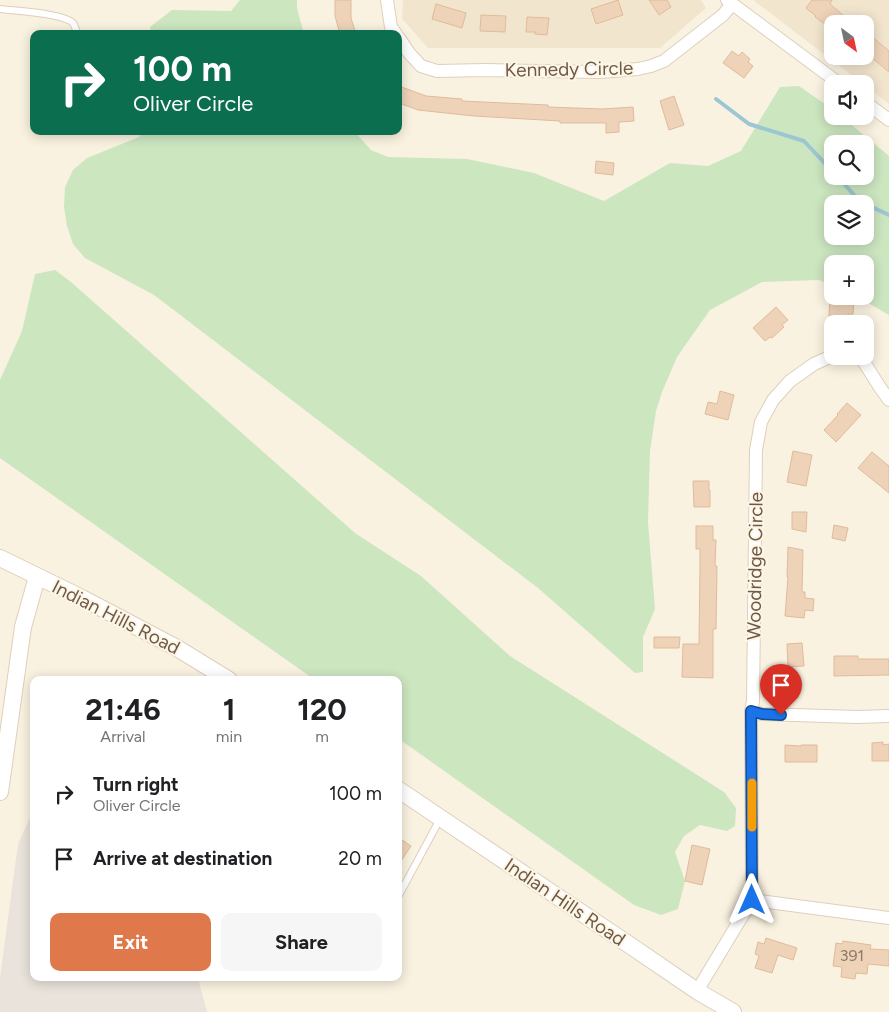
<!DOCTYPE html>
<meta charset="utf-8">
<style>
body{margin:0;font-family:Figtree,sans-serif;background:#f6f6f6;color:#202124;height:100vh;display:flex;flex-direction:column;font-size:19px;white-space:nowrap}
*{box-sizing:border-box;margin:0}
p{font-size:16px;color:#757577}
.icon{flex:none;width:28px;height:28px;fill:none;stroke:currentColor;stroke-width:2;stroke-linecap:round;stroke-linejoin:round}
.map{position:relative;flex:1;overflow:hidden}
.sheet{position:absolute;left:30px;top:676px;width:372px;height:305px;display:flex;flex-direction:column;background:#fff;border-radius:10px;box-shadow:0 2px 12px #0003}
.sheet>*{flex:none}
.top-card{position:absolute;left:30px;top:30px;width:372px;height:105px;border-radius:10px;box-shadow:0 2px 12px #0003;background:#0b6e4f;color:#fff;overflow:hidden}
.needle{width:32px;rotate:147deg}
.buttons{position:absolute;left:824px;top:15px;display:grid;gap:10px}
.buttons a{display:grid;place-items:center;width:50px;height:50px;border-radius:10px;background:#fff;box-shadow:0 2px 12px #0003;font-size:25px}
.pin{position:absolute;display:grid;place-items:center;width:42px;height:42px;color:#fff;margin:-51px -21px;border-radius:50% 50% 50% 0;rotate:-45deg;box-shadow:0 0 5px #0007}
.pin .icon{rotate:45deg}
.me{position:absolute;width:55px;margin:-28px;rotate:0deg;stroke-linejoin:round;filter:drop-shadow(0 0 4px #0008)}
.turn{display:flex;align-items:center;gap:18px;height:105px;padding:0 20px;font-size:22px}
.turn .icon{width:65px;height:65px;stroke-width:2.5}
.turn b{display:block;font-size:35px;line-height:42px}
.eta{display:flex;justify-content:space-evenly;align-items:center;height:85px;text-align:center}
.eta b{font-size:30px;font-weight:700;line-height:35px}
.button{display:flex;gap:10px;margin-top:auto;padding:10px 20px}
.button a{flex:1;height:58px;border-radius:10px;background:#df784a;color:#fff;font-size:20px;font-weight:700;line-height:58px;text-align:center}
.button a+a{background:#f6f6f6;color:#202124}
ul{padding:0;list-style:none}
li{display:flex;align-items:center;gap:15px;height:65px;padding:0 20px}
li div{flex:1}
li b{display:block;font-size:19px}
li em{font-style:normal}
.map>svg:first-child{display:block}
.residential{fill:#f2e5ce;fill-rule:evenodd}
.industrial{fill:#e9e3db}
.green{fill:#cce6c0;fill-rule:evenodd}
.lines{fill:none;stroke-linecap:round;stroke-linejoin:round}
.stream{stroke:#9dc6d3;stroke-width:4}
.building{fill:#eed3b9;stroke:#e0bb9a}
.service-casing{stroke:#decfbc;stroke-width:8}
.minor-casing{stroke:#decfbc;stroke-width:14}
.tertiary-casing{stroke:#decfbc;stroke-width:18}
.service{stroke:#fff;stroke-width:6}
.minor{stroke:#fff;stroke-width:12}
.tertiary{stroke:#fff;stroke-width:16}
.route-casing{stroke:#114b97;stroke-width:12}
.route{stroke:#1a73e8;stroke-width:9}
.slow{stroke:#f59e0b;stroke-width:9}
.labels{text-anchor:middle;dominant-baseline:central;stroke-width:4;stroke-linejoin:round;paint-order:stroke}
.number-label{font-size:16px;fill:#8f7865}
.street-label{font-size:19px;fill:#6f5a49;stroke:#fef6e5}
</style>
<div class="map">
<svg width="889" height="1012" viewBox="0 0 889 1012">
<rect width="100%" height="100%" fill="#faf2e0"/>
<path class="residential" d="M 403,0 L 701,0 L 706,8 L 660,48 L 428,48 L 402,19 Z
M 753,0 L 889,0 L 889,104 L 865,85 L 865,84 L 863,84 ZM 832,24 L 865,24 L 865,56 L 832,56 Z"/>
<path class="industrial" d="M 34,809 L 34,978 L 202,978 L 199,982 L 207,1012 L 0,1012 L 0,978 L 18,844 Z"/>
<path class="green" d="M 240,0 L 297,0 L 297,8 L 304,34 L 151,34 L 150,27 L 172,10 L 231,11 Z
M 799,86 L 832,109 L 832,116 L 841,116 L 889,156 L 889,315 L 856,296 L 865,296 L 865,264 L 832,264 L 832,285 L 819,280 L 762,282 L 710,310 L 677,357 L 662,392 L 656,411 L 650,451 L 648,522 L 655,609 L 643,637 L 643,672 L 635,673 L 538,588 L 154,295 L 85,258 L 73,244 L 67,226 L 64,207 L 65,187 L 73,170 L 87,158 L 139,137 L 143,131 L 354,131 L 371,150 L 388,157 L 467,159 L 534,173 L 604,201 L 670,163 L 708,166 L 741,151 L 780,87 ZM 832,144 L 865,144 L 865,176 L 832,176 ZM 832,204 L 865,204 L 865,236 L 832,236 Z
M 55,270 L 71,282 L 355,533 L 421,576 L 510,656 L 724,792 L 736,808 L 735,826 L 727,831 L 700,825 L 684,836 L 675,852 L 685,881 L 678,909 L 661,915 L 634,905 L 399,739 L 399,680 L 315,680 L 0,458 L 0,380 L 22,331 L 35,274 Z"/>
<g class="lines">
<path class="stream" d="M 716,99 L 749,124 L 804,141 L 832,171
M 837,176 L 855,196 L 872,207 L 889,215"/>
</g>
<path class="building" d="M 335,0 L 351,0 L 351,18 L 356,34 L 340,34 L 335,16 Z
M 618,0 L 623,15 L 596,24 L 591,9 Z
M 649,0 L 667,0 L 671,7 L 659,15 Z
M 812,0 L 832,0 L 830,4 L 853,24 L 825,24 L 815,17 L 816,16 L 806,8 Z
M 436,4 L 466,13 L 462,28 L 432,19 Z
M 481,15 L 506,16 L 505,32 L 480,31 Z
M 527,17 L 549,18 L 547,35 L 535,34 L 535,32 L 526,32 Z
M 865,31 L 889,51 L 889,72 L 865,52 Z
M 732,51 L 739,56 L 742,52 L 750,59 L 748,62 L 753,66 L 744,78 L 723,63 Z
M 399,86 L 426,96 L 462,99 L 462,101 L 548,105 L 548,107 L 603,109 L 633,107 L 634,121 L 619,122 L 619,132 L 606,133 L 606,123 L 560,123 L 560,121 L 474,116 L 418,110 L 399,103 Z
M 674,96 L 684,125 L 669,130 L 660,101 Z
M 596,161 L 614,163 L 613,175 L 595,173 Z
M 830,297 L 854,298 L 853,314 L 848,314 L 848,316 L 829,316 Z
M 776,307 L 788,320 L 782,325 L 784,327 L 772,338 L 770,337 L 765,341 L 753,328 Z
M 720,391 L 734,395 L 728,420 L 705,414 L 708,402 L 717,404 Z
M 847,403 L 861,415 L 836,442 L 824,430 L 838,415 L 837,414 Z
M 793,451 L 812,455 L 806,486 L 787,482 Z
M 872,452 L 889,466 L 889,493 L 858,468 Z
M 693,481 L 709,481 L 709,490 L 710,490 L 710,507 L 694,507 Z
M 792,512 L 807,512 L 806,532 L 792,529 Z
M 834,525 L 848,528 L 845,541 L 832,538 Z
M 696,526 L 713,526 L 713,540 L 716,540 L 715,566 L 717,566 L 716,629 L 713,629 L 713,678 L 682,677 L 683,644 L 699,644 L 700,566 L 700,549 L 696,549 Z
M 788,547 L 803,550 L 802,592 L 805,592 L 805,598 L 814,599 L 813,611 L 805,610 L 804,618 L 785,616 L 788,577 L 787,577 Z
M 654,637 L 680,637 L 679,648 L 654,648 Z
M 802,643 L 804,666 L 788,667 L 787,644 Z
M 834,656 L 858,656 L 858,659 L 889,659 L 889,675 L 834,676 Z
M 883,742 L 883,745 L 889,744 L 889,761 L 872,761 L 872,743 Z
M 785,745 L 801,746 L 801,745 L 817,745 L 817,762 L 785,762 Z
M 399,838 L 411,846 L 399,864 Z
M 692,845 L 710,849 L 702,885 L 685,881 Z
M 766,938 L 797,948 L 793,960 L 778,955 L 772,973 L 755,968 L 759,956 L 755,954 L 758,942 L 764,944 Z
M 843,941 L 871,945 L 870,949 L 889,950 L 889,966 L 868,964 L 867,974 L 856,973 L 855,979 L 841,977 L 842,967 L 833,966 L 836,943 L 842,944 Z"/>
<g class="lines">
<defs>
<path id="service" d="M 0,9 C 15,11 63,13 73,23 C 75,26 76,31 78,34
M 399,895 L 440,819"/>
<path id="minor" d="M 387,0 L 391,27 L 396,34
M 727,0 L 840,84
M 399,38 L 409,53 L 421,66 L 437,71 L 485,70 L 600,72 L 638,69 L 651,66 L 664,61 L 723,15 L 732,4
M 865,102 L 889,120
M 858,356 L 862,359 L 881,389 L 889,400
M 751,711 L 762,714 L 857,717 L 889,716
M 752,900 L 889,918
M 697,991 L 752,900 L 751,711 L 753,701 L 756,450 L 761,422 L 773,400 L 790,381 L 814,364 L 832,356"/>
<path id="tertiary" d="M 0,558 L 82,598 L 177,648 L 229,680
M 399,790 L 631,946 L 697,991 L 733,1012
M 0,792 L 23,627 L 37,577"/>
</defs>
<use href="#service" class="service-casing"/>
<use href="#minor" class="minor-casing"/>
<use href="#tertiary" class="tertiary-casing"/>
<use href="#service" class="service"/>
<use href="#minor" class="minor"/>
<use href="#tertiary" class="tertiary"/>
</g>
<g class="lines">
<defs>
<path id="route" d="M 752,900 L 751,711 L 762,714 L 781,715"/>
</defs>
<use href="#route" class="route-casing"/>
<use href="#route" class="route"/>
<path class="slow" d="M 752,783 L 752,827"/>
</g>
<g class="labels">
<g class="number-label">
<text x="852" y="955">391</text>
</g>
<g class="street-label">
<text transform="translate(569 69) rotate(-1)">Kennedy Circle</text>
<text transform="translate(755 566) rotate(-89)">Woodridge Circle</text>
<text transform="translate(116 617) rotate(27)">Indian Hills Road</text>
<text transform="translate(565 902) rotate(34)">Indian Hills Road</text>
</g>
</g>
</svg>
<div class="buttons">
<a><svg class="needle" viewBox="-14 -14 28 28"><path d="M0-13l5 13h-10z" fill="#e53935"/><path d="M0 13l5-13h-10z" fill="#757577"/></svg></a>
<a><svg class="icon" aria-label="sound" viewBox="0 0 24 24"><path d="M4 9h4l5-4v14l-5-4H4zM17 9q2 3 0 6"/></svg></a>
<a><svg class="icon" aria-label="search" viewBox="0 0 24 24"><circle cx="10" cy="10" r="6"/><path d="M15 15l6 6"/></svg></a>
<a><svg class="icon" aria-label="layers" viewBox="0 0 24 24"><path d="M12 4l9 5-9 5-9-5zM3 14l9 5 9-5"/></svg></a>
<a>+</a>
<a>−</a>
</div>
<div class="pin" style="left:781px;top:715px;background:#d93025"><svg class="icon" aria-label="arrive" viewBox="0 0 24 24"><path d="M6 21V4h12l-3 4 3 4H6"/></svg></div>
<svg class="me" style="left:752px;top:900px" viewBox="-20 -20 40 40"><path d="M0-17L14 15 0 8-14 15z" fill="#1a73e8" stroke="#fff" stroke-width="4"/></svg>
<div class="top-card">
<div class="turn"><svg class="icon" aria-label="right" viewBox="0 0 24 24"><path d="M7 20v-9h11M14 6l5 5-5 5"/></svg><div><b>100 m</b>Oliver Circle</div></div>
</div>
<section class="sheet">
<div class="eta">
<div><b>21:46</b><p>Arrival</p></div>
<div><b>1</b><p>min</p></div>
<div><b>120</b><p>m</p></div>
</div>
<ul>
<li><svg class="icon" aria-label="right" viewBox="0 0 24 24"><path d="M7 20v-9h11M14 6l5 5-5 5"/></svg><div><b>Turn right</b><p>Oliver Circle</p></div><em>100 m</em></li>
<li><svg class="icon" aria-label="arrive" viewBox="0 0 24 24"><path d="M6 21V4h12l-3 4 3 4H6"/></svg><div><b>Arrive at destination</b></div><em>20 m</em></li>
</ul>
<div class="button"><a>Exit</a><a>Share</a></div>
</section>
</div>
